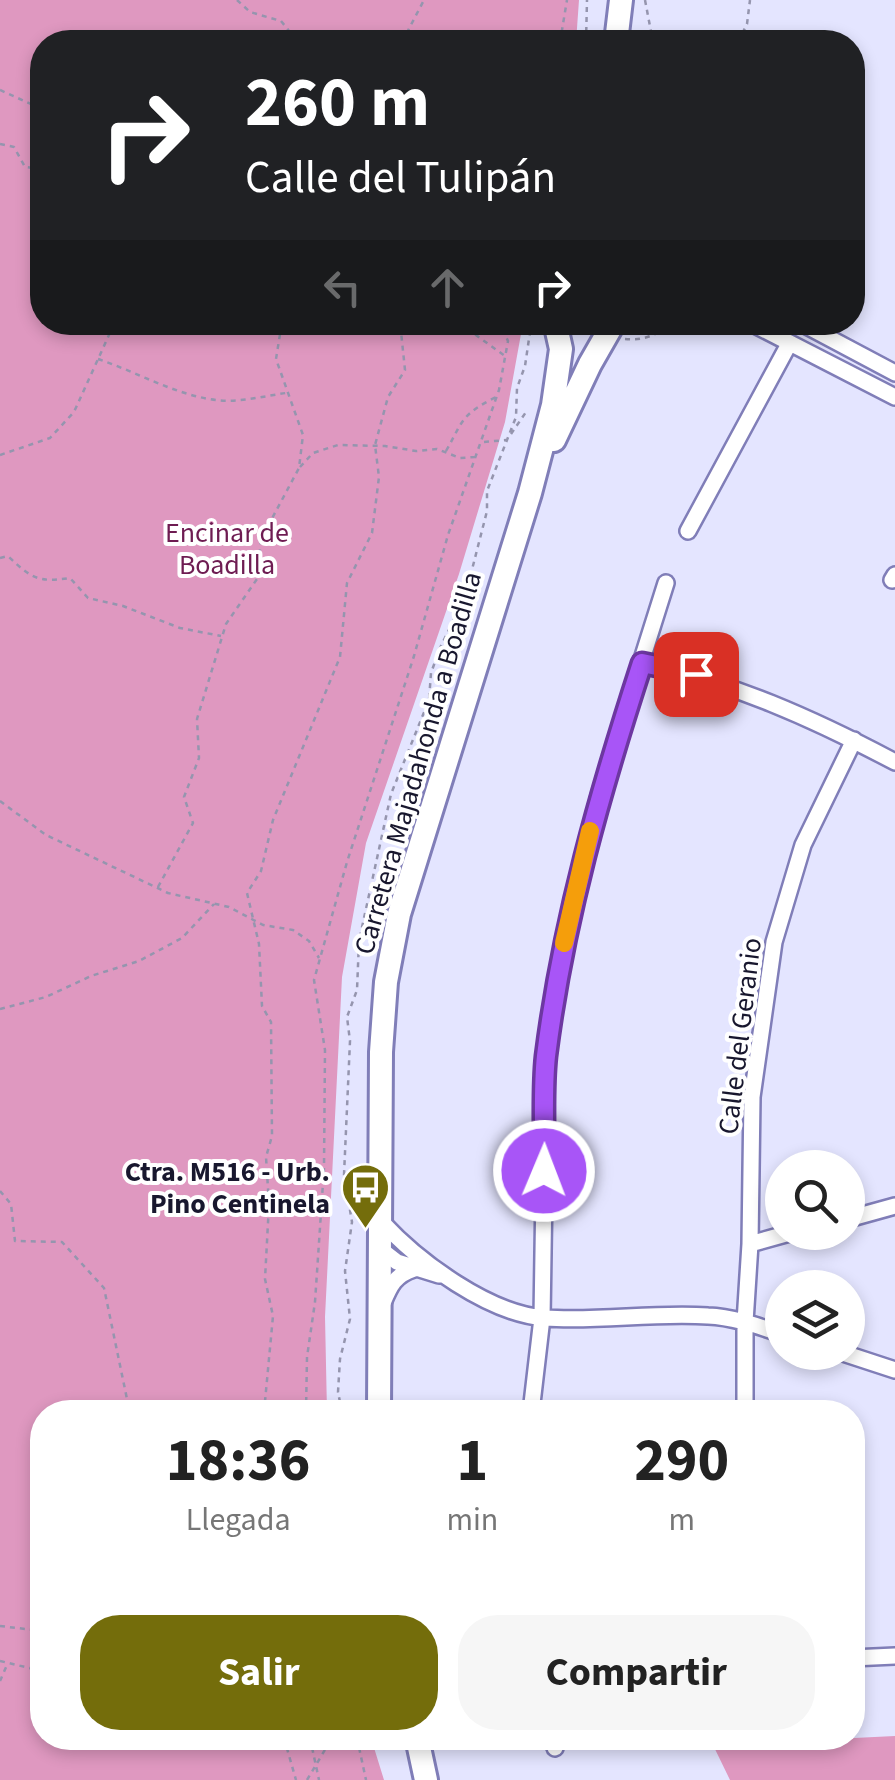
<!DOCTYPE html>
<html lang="es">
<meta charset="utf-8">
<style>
body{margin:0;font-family:"Source Sans 3",sans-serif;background:#f6f6f6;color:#222;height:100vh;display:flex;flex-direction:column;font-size:38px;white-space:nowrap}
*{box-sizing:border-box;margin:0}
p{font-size:32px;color:#767676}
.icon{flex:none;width:55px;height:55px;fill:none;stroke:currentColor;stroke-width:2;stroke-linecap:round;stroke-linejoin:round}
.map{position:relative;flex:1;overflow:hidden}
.details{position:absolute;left:30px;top:1400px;width:835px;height:350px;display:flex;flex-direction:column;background:#fff;border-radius:40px;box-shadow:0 5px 15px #0003}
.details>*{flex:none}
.guide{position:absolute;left:30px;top:30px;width:835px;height:305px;border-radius:40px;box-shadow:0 5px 15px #0003;background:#202124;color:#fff;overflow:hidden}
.tools{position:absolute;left:765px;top:1150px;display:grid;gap:20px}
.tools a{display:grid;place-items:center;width:100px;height:100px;border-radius:50%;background:#fff;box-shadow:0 5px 15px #0003;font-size:50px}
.pin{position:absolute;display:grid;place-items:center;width:85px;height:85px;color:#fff;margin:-42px;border-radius:20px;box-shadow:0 5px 15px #0006}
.me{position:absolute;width:110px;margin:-55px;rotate:1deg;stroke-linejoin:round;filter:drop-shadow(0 0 8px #0008)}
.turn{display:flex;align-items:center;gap:35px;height:210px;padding:0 50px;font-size:45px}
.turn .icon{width:130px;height:130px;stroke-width:2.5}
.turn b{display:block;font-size:70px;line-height:85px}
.lanes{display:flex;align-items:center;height:95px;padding:0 50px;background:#0003;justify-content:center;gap:50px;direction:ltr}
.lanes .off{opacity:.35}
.eta{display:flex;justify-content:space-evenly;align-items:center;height:170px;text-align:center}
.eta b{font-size:60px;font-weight:700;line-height:70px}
.action{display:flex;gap:20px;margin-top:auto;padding:20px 50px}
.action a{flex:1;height:115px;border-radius:40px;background:#746d0b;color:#fff;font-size:40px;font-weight:700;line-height:115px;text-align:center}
.action a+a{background:#f6f6f6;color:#222}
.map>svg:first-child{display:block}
.forest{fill:#df98c0}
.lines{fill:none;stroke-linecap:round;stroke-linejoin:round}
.street-casing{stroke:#807eb8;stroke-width:20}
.secondary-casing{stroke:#807eb8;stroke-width:28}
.path{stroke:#9595ae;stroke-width:2.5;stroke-dasharray:5 5;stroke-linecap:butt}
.street{stroke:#fff;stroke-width:15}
.secondary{stroke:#fff;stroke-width:22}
.route-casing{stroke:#6d37a1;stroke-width:25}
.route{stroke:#a855f7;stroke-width:18}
.slow{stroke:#f59e0b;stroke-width:18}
.labels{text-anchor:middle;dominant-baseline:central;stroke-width:8;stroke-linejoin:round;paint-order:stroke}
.park-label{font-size:28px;fill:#6e1c52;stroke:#fff}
.street-label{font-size:28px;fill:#18172e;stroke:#fff}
.poi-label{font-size:28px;font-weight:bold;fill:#18172e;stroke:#fff;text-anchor:end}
</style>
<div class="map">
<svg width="895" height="1780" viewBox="0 0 895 1780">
<rect width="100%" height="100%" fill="#e4e5ff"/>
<path class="forest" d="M 0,0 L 579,0 L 576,42 L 42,42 L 42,322 L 512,322 L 521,334 L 505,422 L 459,574 L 366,843 L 342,977 L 325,1317 L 327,1412 L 42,1412 L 42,1738 L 371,1738 L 384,1780 L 0,1780 Z
M 895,1736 L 895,1780 L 730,1780 L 713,1745 Z"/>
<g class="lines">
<defs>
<path id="street" d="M 749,322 L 895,397
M 799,322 L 895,373
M 688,531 L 789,344
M 892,580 L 895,575
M 642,663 C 731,682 814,719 895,762
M 848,1219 L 895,1206
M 382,1222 C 419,1262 489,1314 545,1318 C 599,1322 654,1312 708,1316 C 733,1317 758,1326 782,1334
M 750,1244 L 793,1232
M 379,1248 L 397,1262 L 439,1275
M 383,1303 C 390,1286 395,1275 414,1269
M 840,1352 L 895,1370
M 531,1412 L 542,1318 L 546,1060 L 566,931 L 599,796 L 666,583
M 745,1412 L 745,1322 L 750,1244 L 752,1097 L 774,942 L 803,845 L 854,740
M 852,1658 L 895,1656
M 553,1738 L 555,1748"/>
<path id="secondary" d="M 616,42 L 621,0
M 554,440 L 590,364 L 614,322
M 379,1412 L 381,1052 L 386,982 L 399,914 L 530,493 L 553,405 L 561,349 L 555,322
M 417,1738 L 426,1780"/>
</defs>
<use href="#street" class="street-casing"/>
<use href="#secondary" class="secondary-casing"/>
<path class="path" d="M 237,0 L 250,12 L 281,21 L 298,42
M 645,0 L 653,42
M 402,42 L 424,0
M 560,42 L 567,0
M 586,42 L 587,0
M 738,42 L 747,24 L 750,0
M 0,90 L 42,109
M 0,144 L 14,147 L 25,167 L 42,169
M 427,322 L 473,333 L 505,356
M 625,339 C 644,341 659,334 674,322
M 98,359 C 137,372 175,395 216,400 C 239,403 264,396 286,393
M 511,434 L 526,412
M 484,442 L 506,440
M 446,451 C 464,419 461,415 496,397
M 0,455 L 50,438 L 74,412 L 109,335 L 109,322
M 300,467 L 313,453 L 338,445 L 385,446 L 416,451 L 437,449 L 460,458 L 475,457
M 0,558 L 8,556 C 31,578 38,583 70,578 L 88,598 L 123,606 L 180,628 L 221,636
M 0,801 L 46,835 L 168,893 L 229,907 L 263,925 L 293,930 L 309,941 L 319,958
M 158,887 L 193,823 L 184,797 L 199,758 L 197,719 L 226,624 L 257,579 L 261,539 L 299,468 L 303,435 L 276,359 L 282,322
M 0,1009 L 46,997 L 91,976 L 139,961 L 182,938 L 214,904
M 0,1191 L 11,1204 L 15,1241 L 62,1242 L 104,1288 L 127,1399 L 125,1412
M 264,1412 L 273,1316 L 265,1279 L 269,1204 L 266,1157 L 272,1136 L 271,1022 L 262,1006 L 259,944 L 247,893 L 261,871 L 273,820 L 340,657 L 347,583 L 372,533 L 379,477 L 375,445 L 388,397 L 405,370 L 400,322
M 306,1412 L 307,1357 L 315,1302 L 324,1168 L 325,1050 L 314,980 L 347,862 L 414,656 L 448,535 L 499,390 L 508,341 L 499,322
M 342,1412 L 338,1392 L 340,1359 L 350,1319 L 345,1271 L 352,1222 L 344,1175 L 350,1041 L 347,1017 L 357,990 L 359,941 L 391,794 L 429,700 L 431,673 L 440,648 L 465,597 L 487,511 L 487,491 L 516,417 L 517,388 L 525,366 L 530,332 L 528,322
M 0,1626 L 42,1631
M 0,1661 L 42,1671
M 0,1681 L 7,1665
M 284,1738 L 296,1780
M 310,1738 L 319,1780
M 357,1738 L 366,1780
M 307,1780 L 332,1738"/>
<use href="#street" class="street"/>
<use href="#secondary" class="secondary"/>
</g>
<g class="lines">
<defs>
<path id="route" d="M 544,1171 C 545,1133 542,1093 546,1056 C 563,921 600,792 642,663 L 696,674"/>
</defs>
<use href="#route" class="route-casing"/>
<use href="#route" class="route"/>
<path class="slow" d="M 564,943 L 590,831"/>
</g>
<defs>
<symbol id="bus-pin" viewBox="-11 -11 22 30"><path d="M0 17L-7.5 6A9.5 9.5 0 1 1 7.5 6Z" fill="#746d0b" stroke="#fff"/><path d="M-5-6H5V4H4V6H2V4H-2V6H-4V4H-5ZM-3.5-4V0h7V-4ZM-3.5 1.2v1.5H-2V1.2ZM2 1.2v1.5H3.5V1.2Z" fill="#fff"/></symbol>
</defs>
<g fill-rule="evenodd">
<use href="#bus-pin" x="338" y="1160" width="55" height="75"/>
</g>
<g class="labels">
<g class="park-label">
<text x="227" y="533">Encinar de<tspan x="227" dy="32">Boadilla</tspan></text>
</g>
<g class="street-label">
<text transform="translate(418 763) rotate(-74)">Carretera Majadahonda a Boadilla</text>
<text transform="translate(740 1036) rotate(-83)">Calle del Geranio</text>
</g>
<g class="poi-label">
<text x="330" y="1172">Ctra. M516 - Urb.<tspan x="330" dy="32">Pino Centinela</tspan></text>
</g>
</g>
</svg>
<div class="tools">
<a><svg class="icon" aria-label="search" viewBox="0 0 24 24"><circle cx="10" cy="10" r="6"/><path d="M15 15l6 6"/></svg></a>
<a><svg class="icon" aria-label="layers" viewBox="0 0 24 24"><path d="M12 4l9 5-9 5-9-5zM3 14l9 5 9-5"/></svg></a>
</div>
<div class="pin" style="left:696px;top:674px;background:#d93025"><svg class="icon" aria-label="arrive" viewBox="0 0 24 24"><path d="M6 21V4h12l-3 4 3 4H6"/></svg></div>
<svg class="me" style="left:544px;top:1171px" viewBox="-20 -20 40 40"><circle r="17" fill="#a855f7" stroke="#fff" stroke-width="3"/><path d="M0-11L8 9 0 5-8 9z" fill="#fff"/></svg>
<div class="guide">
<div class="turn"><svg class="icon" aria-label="right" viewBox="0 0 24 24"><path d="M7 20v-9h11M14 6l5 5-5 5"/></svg><div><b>260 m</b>Calle del Tulipán</div></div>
<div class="lanes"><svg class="icon off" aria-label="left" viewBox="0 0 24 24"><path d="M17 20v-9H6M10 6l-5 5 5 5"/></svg><svg class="icon off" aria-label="ahead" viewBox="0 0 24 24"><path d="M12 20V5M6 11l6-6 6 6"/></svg><svg class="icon" aria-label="right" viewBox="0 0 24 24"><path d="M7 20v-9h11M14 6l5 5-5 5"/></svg></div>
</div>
<section class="details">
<div class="eta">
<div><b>18:36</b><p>Llegada</p></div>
<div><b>1</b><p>min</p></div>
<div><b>290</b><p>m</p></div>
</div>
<div class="action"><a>Salir</a><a>Compartir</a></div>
</section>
</div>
